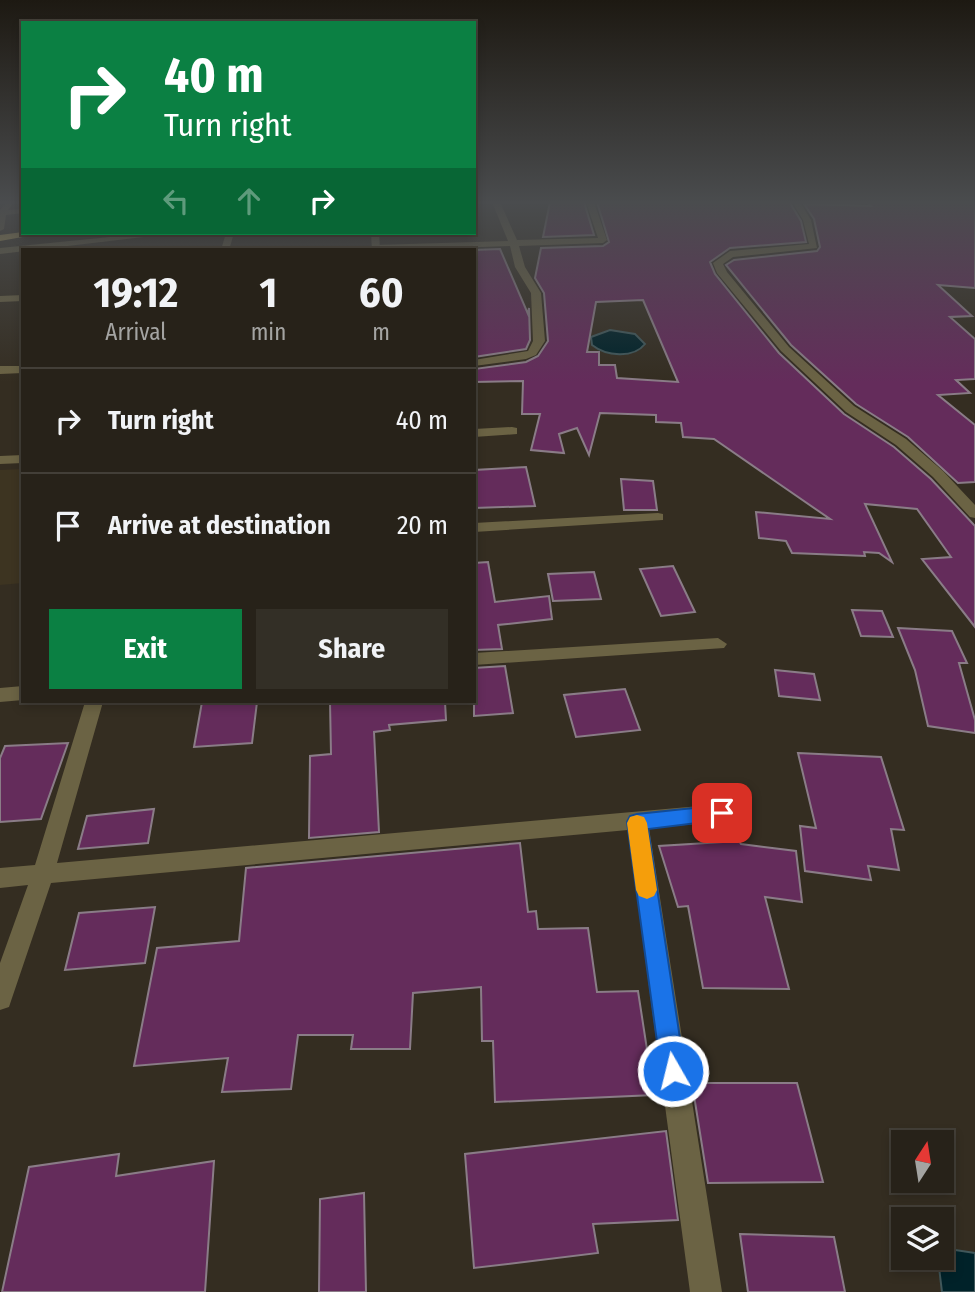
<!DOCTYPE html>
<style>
body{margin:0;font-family:"Fira Sans Condensed",sans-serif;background:#332f26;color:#f1f3f6;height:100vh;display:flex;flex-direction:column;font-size:26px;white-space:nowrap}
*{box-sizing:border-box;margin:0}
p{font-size:23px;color:#a4a4a2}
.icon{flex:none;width:38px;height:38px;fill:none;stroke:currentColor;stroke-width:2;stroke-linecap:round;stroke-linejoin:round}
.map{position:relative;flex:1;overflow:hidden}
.drawer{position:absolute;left:21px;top:248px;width:455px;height:455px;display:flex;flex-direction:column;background:#272219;border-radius:0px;box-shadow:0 4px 10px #0003,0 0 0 2px #433f38}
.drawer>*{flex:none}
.top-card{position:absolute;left:21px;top:21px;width:455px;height:214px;border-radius:0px;box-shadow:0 4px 10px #0003,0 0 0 2px #433f38;background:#0b8043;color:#fff;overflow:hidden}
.needle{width:46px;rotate:12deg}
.fabs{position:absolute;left:891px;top:1130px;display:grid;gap:14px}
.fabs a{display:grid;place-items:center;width:63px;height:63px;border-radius:0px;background:#272219;box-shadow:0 4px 10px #0003,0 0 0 2px #433f38;font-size:35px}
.pin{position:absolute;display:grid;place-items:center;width:60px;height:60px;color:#fff;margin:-30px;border-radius:14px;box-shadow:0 4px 10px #0006}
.me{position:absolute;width:77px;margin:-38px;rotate:352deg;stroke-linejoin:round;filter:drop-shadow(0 0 5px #0008)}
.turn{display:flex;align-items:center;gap:24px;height:147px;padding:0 28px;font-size:32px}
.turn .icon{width:91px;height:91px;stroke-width:2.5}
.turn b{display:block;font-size:49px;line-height:60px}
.lanes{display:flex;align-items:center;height:66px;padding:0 28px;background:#0003;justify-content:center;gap:35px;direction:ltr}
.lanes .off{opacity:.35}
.eta{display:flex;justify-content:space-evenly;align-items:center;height:119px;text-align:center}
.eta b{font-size:42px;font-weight:700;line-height:49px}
.primary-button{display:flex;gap:14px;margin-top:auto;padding:14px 28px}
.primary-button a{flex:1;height:80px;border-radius:0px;background:#0b8043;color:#fff;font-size:28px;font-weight:700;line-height:80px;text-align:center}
.primary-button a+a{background:#332f26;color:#f1f3f6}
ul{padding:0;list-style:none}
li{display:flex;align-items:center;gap:21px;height:105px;padding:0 28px;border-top:2px solid #433f38}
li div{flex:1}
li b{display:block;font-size:26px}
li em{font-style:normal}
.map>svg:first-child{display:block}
.built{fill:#3d3421}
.water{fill:#002229;stroke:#40575a;stroke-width:2}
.building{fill:#642c5b;stroke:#8a7c87;stroke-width:2;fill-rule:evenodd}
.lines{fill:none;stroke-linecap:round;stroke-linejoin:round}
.lane{fill:#6b6344;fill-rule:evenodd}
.street{fill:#6b6344;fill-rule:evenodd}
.highway{fill:#c0aa5a;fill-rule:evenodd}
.route{fill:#1a73e8;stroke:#114b97;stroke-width:2}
.slow{fill:#f59e0b}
</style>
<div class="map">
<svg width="975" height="1292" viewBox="0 0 975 1292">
<rect width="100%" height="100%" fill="#342d21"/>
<path class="built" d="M 23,469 L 23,583 L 0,585 L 0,470 Z"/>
<path class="water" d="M 610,330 L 635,334 L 645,344 C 633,359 606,356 592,345 L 591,337 Z
M 942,1248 L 975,1253 L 975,1292 L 942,1292 L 938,1259 L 942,1258 Z"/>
<path class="building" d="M 550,202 L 584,202 L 594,235 L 543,237 Z
M 597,202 L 790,203 L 801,221 L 806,242 L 730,248 L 710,262 L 715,274 L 779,353 L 844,414 L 894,447 L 931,479 L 975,526 L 975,627 L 922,559 L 951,557 L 917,509 L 865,504 L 892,562 L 879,553 L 864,552 L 865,556 L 792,553 L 786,541 L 759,538 L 756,512 L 830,519 L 714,439 L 683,437 L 681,423 L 656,422 L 656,415 L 600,413 L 589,455 L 577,428 L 559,434 L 564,453 L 531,450 L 540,414 L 522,414 L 523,381 L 474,382 L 474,369 L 526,362 L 538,356 L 548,341 L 544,293 L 535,278 L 541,248 L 603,246 L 609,242 ZM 643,300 L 678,382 L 617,378 L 615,365 L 599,365 L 599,352 L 587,352 L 596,302 Z
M 867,202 L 975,202 L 975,288 L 938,285 L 972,316 L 950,317 L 975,339 L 975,379 L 956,380 L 970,393 L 938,395 L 975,425 L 975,482 L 958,483 L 908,437 L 856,404 L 791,345 L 726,265 L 734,260 L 817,251 L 820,247 L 814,219 L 804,204 L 871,206 Z
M 500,249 L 528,314 L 529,308 L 530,340 L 526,349 L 474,357 L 474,250 Z
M 526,467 L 535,506 L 474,508 L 474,470 Z
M 621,479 L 653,481 L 657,510 L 624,510 Z
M 488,562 L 495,602 L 549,596 L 552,619 L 498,625 L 502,649 L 474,650 L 474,563 Z
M 673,566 L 695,612 L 661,616 L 640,569 Z
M 594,572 L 601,599 L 553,601 L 548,574 Z
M 852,610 L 882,611 L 893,637 L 861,636 Z
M 898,628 L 952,631 L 967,663 L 959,663 L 975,720 L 975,733 L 928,726 L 915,670 Z
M 505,666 L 513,713 L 474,716 L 474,668 Z
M 775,670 L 814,674 L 820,700 L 779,696 Z
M 625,689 L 640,730 L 576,737 L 564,695 Z
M 202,702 L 257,702 L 252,743 L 194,747 Z
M 330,702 L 445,702 L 446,720 L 389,725 L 390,730 L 374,732 L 379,832 L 309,838 L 310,756 L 331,754 Z
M 68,743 L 41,819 L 0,822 L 0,758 L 5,746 Z
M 798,753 L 881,757 L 904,830 L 891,829 L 899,870 L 868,866 L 871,880 L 805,871 L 800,826 L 816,828 Z
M 154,809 L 148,843 L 78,849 L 87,816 Z
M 739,841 L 741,844 L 796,851 L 802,902 L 765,897 L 789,989 L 703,988 L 688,906 L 678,907 L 659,846 Z
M 520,843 L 528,912 L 536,911 L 538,929 L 588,928 L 597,992 L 638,991 L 654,1095 L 495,1102 L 493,1041 L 482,1041 L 481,987 L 413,993 L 410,1049 L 351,1049 L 353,1035 L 298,1035 L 291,1089 L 222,1092 L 228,1058 L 134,1066 L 157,948 L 239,941 L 246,868 Z
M 155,907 L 145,963 L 65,970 L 79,913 Z
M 692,1083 L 797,1083 L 823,1182 L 708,1183 Z
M 666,1131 L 678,1220 L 593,1224 L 598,1253 L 474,1268 L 465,1154 Z
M 119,1154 L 116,1176 L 214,1161 L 205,1292 L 2,1292 L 29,1167 Z
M 364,1193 L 366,1292 L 319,1292 L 320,1199 Z
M 740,1234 L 834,1237 L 845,1292 L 748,1292 Z"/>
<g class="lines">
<path class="lane" d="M 7,202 L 14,202 L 8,210 L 23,209 L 23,213 L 6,215 L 4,229 L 0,231 L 0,210 Z
M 371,233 L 379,233 L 380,250 L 372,250 Z"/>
<path class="street" d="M 492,202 L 500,202 L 517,240 L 598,238 L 586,202 L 594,202 L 607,240 L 603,243 L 519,246 L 525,267 L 541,293 L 545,341 L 536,355 L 526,359 L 474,366 L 474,360 L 528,351 L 533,341 L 531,293 L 515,267 L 510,246 L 390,250 L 371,248 L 376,245 L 508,241 Z
M 792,202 L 800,202 L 811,220 L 817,248 L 733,257 L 723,264 L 727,272 L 789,347 L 854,406 L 906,439 L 943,471 L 975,505 L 975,518 L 970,517 L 933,477 L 896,445 L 846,412 L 781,351 L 717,273 L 713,263 L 730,251 L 809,244 L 803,220 Z
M 150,233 L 177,233 L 0,254 L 0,248 Z
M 226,233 L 234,233 L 229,250 L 221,250 Z
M 23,295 L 23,301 L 0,302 L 0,296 Z
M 0,366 L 23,366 L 23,373 L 0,374 Z
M 512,427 L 517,428 L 517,434 L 474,437 L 474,429 Z
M 23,455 L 23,463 L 0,464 L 0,456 Z
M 658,513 L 663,514 L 663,520 L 474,532 L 474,523 Z
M 718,638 L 727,644 L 724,648 L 474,665 L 474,653 Z
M 23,686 L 23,700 L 0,702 L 0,688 Z
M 85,702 L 103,702 L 57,863 L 722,804 L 729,807 L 733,813 L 729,819 L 722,822 L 649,828 L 722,1292 L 690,1292 L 628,830 L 51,883 L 12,998 L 9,1007 L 0,1010 L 0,963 L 28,885 L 0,888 L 0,868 L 35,865 Z"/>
<path class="highway" d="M 23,232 L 45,233 L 0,241 L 0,235 Z"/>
</g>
<linearGradient id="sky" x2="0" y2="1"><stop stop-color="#1d1912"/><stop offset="0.53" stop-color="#4a4c4e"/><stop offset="1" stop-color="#4a4c4e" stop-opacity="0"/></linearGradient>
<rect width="975" height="382" fill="url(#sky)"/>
<path class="route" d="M 722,805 L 729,808 L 732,813 L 729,819 L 648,829 L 685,1071 L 682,1079 L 673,1083 L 665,1079 L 661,1071 L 627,822 L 630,816 L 637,814 Z"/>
<path class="slow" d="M 637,815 L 644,817 L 647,823 L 657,890 L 654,896 L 647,899 L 639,896 L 636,890 L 627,823 L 630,817 Z"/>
</svg>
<div class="fabs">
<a><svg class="needle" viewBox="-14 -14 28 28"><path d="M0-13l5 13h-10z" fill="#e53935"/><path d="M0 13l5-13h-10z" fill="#a4a4a2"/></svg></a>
<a><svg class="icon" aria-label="layers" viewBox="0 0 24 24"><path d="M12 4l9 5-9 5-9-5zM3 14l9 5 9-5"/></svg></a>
</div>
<div class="pin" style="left:722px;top:813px;background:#d93025"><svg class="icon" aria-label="arrive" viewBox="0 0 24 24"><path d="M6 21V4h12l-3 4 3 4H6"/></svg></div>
<svg class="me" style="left:673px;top:1071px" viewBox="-20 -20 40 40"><circle r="17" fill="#1a73e8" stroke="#fff" stroke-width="3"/><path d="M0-11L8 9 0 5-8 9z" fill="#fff"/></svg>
<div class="top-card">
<div class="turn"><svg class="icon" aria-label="right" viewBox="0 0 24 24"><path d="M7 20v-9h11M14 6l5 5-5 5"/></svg><div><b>40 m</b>Turn right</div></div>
<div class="lanes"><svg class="icon off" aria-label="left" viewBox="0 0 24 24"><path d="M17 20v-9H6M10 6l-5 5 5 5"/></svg><svg class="icon off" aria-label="ahead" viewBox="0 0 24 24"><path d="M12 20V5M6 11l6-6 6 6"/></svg><svg class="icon" aria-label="right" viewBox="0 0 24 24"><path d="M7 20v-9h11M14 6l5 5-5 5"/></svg></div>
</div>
<section class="drawer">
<div class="eta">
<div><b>19:12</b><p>Arrival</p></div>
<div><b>1</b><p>min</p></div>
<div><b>60</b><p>m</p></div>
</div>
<ul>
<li><svg class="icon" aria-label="right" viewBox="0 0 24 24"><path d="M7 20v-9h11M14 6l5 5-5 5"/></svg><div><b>Turn right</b></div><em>40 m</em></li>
<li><svg class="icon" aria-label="arrive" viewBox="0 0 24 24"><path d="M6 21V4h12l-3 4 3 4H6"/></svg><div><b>Arrive at destination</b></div><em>20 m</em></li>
</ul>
<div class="primary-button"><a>Exit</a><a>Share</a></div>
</section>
</div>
